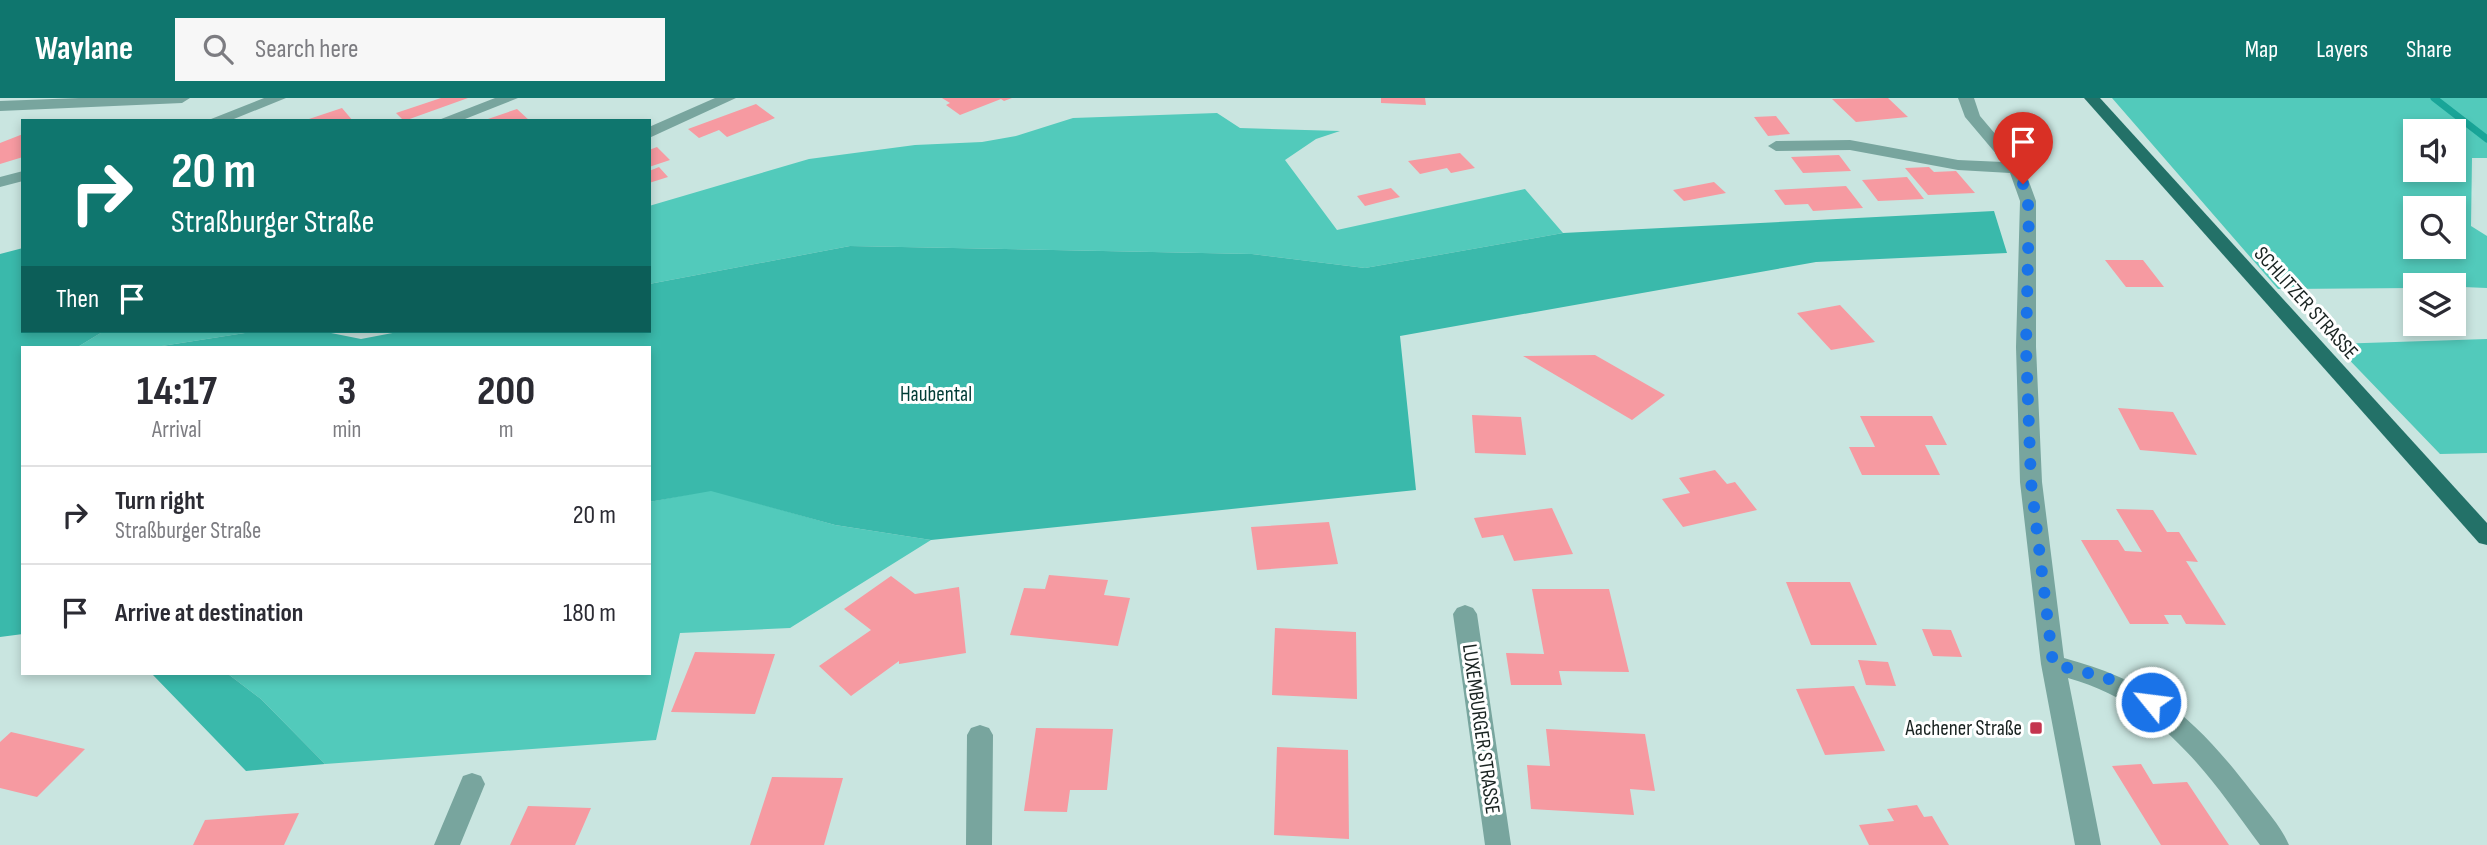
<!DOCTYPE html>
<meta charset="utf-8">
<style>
body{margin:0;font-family:"Sofia Sans Condensed",sans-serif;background:#f7f7f7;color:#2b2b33;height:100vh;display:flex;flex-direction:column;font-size:26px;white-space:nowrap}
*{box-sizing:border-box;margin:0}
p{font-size:23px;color:#7c7c81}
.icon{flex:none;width:38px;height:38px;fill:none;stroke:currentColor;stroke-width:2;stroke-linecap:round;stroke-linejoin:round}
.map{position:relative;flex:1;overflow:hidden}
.panel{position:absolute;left:21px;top:248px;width:630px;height:329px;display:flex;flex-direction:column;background:#fff;border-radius:0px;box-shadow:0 4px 10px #0003}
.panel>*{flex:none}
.guide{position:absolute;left:21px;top:21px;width:630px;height:214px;border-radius:0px;box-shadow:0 4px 10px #0003;background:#0f766e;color:#fff;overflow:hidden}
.buttons{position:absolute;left:2403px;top:21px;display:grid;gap:14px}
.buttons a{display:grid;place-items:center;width:63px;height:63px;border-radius:0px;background:#fff;box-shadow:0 4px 10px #0003;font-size:35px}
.pin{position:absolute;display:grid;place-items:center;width:60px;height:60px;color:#fff;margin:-72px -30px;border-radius:50% 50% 50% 0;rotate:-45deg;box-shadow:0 0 7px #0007}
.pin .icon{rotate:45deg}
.me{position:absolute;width:77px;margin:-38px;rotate:299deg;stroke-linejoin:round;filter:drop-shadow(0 0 5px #0008)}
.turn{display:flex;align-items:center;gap:24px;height:147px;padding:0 35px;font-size:32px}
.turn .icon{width:91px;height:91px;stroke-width:2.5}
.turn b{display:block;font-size:49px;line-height:60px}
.then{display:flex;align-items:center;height:66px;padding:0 35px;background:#0003;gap:14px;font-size:26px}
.eta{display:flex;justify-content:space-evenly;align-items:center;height:119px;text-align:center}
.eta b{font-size:42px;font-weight:700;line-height:49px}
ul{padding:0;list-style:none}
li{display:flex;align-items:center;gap:21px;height:98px;padding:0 35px;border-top:2px solid #e1e1e2}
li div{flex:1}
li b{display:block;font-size:26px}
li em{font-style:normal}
header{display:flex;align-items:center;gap:42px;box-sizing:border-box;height:98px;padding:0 35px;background:#0f766e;color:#fff}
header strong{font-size:33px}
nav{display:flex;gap:38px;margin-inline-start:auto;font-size:24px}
.search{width:490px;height:63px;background:#f7f7f7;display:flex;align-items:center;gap:18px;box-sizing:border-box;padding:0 24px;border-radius:0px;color:#7c7c81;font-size:26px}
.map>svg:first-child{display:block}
.green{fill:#52cabb;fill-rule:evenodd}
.forest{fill:#3ab9ab}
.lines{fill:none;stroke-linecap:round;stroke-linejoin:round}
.stream{stroke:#19a598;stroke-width:7}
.building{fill:#f69aa1}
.minor{fill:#78a59e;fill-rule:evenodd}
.major{fill:#237168;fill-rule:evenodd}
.route{stroke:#1a73e8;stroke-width:12;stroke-dasharray:0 21.6}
.poi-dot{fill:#c4344e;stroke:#fff;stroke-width:2.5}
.labels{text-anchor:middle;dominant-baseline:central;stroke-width:6;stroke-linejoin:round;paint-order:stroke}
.street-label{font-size:21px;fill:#192321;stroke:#fff}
.park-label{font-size:21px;fill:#013c36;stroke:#fff}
.poi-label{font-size:21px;fill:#192321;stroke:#fff;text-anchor:end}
</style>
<header>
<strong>Waylane</strong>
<div class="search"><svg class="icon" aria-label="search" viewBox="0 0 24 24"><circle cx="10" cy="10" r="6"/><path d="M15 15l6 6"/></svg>Search here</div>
<nav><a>Map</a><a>Layers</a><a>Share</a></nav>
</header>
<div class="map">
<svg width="2487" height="747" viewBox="0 0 2487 747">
<rect width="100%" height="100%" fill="#c9e5e0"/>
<path class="green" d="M 2112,0 L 2487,0 L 2487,60 L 2472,60 L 2471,128 L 2487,138 L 2487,190 L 2415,187 L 2415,190 L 2278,191 ZM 2454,33 L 2454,72 L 2415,72 L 2415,33 ZM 2415,110 L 2454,110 L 2454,149 L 2415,149 Z
M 1217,15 L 1240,30 L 1340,33 L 1316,41 L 1285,62 L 1337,132 L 1525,91 L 1563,135 L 1365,170 L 1252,156 L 850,148 L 649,186 L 649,108 L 809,61 L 915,47 L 982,44 L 1016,38 L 1073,20 Z
M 104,233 L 257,233 L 149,250 L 76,250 Z
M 2487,241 L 2487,355 L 2440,356 L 2334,246 Z
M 711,392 L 835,427 L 931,442 L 790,530 L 680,535 L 656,642 L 325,666 L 261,601 L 228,576 L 649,576 L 649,404 Z"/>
<path class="forest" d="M 1994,113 L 2007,155 L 1816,164 L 1400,238 L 1416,392 L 931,442 L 835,427 L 711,393 L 649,404 L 649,250 L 149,250 L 257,233 L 321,233 L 361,241 L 403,233 L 649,233 L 649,186 L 850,148 L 1252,156 L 1365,170 L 1563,135 Z
M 23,150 L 23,233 L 104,233 L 76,250 L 23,250 L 23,536 L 0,539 L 0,156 Z
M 152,576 L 228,576 L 261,601 L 325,666 L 246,673 Z"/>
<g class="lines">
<path class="stream" d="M 2434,0 L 2487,41"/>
</g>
<path class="building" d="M 441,0 L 468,0 L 404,23 L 396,15 Z
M 942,0 L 1012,0 L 1004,3 L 1001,1 L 960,17 L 946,7 L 950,5 Z
M 1381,0 L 1425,0 L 1426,7 L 1381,5 Z
M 1888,0 L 1908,19 L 1856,24 L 1832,1 Z
M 756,6 L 775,20 L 727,39 L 719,32 L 699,40 L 688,31 Z
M 342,10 L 353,23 L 306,23 L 306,22 Z
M 517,11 L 530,23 L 485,23 L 485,22 Z
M 1776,18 L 1790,36 L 1768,38 L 1754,19 Z
M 23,36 L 23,59 L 0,66 L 0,45 Z
M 657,49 L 670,62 L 649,69 L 649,52 Z
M 1460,55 L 1475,70 L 1451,75 L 1447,70 L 1420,76 L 1408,63 Z
M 1839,57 L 1851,73 L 1803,75 L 1791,59 Z
M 659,69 L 668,79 L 649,85 L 649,73 Z
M 1929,69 L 1934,74 L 1956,73 L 1975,95 L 1928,97 L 1905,70 Z
M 1907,79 L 1924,101 L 1878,103 L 1862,82 Z
M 1714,84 L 1726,95 L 1684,103 L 1673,92 Z
M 1846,88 L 1863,110 L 1813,113 L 1808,106 L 1785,107 L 1774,92 Z
M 1391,90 L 1400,99 L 1365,108 L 1357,98 Z
M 2105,162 L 2143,162 L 2164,189 L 2126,189 Z
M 1840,207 L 1875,244 L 1831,252 L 1797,215 Z
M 1595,257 L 1665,297 L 1632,322 L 1523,258 Z
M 2118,310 L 2173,314 L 2197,357 L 2140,352 Z
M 1472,317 L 1521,319 L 1526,357 L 1475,355 Z
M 1860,318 L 1932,318 L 1947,347 L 1925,347 L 1940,377 L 1862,377 L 1849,349 L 1875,349 Z
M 1715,372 L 1727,386 L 1735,384 L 1757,412 L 1683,429 L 1662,401 L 1690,395 L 1679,380 Z
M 1552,410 L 1573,456 L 1514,463 L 1503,437 L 1482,440 L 1474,420 Z
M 2116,411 L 2153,412 L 2167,434 L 2179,434 L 2198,464 L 2186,463 L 2226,527 L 2186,526 L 2181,517 L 2164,517 L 2169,526 L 2130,526 L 2081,442 L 2118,442 L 2125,453 L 2142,454 Z
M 1329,424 L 1338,466 L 1257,472 L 1251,429 Z
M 1049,477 L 1108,482 L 1104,497 L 1130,500 L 1118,548 L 1010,537 L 1024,490 L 1045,491 Z
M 891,478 L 915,496 L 959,489 L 966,555 L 899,566 L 899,563 L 851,598 L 819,568 L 871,532 L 844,511 Z
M 1786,484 L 1850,484 L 1877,547 L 1811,547 Z
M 1532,491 L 1609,491 L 1629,574 L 1559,573 L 1562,587 L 1511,587 L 1506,555 L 1544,556 Z
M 1275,530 L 1356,534 L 1357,601 L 1272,597 Z
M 1922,531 L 1951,532 L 1962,559 L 1933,558 Z
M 695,554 L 775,556 L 755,616 L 671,614 Z
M 1858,562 L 1888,564 L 1896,588 L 1866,587 Z
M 1854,588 L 1885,653 L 1825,657 L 1796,591 Z
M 1036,630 L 1113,631 L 1107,692 L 1070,692 L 1067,714 L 1024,713 Z
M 1546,631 L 1645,636 L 1655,693 L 1630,691 L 1634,717 L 1531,711 L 1527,667 L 1550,668 Z
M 11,634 L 85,651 L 37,699 L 0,690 L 0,644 Z
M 1277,649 L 1348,652 L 1349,741 L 1274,737 Z
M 2141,666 L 2153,686 L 2187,684 L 2229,747 L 2161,747 L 2112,668 Z
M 772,679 L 843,680 L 824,747 L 750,747 Z
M 1917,707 L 1924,719 L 1932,718 L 1949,747 L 1869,747 L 1859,727 L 1894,723 L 1887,711 Z
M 528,708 L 591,710 L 575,747 L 510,747 Z
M 299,715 L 284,747 L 193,747 L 205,722 Z"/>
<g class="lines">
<path class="minor" d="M 79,0 L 190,0 L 182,5 L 0,13 L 0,3 Z
M 264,0 L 286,0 L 229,23 L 206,23 Z
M 495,0 L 518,0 L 460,23 L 436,23 Z
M 715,0 L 736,0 L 649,40 L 649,29 Z
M 1958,0 L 1974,0 L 1980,18 L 2024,70 L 2036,103 L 2036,249 L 2042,384 L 2064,560 C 2156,585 2195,620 2252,694 C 2265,711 2281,728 2289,747 L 2260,747 C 2205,672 2162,607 2068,580 L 2101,747 L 2075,747 L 2041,566 L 2020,384 L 2016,249 L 2020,103 L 2010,75 L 1958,72 L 1850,52 L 1776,53 L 1768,48 L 1776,43 L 1850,42 L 1958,62 L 2003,64 L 1965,19 Z
M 23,73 L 23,83 L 0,89 L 0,79 Z
M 1465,507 L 1473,510 L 1477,516 L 1511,747 L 1485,747 L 1453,516 L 1457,510 Z
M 980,627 L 989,630 L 993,637 L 992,747 L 966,747 L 967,637 L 971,630 Z
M 472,675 L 481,678 L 485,686 L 460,747 L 434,747 L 463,678 Z"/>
<path class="major" d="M 2084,0 L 2100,0 L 2487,425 L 2487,447 L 2479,445 Z"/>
</g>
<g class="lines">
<path class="route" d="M 2023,86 L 2029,111 L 2026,249 L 2031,384 L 2053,566 L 2107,580 L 2151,604"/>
</g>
<rect class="poi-dot" x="2029" y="623" width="14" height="14" rx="3.5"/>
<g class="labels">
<g class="street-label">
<text transform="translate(2306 205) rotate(48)">SCHLITZER STRASSE</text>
<text transform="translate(1481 631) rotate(82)">LUXEMBURGER STRASSE</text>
</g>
<g class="park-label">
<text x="936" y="296">Haubental</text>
</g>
<g class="poi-label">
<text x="2022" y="630">Aachener Straße</text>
</g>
</g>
</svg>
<div class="buttons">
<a><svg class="icon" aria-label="sound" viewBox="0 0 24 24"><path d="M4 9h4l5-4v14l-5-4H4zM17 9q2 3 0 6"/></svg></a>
<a><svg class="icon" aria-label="search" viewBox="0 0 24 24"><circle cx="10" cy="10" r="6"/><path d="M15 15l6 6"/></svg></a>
<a><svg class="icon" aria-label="layers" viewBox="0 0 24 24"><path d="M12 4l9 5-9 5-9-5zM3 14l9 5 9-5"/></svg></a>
</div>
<div class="pin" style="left:2023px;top:86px;background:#d93025"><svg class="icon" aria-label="arrive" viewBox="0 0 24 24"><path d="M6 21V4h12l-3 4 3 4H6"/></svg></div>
<svg class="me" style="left:2151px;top:604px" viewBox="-20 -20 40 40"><circle r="17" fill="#1a73e8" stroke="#fff" stroke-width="3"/><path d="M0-11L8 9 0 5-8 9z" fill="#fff"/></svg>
<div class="guide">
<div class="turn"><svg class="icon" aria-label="right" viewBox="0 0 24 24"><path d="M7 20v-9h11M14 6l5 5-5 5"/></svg><div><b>20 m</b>Straßburger Straße</div></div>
<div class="then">Then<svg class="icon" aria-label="arrive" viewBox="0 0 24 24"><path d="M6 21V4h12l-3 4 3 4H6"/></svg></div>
</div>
<section class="panel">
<div class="eta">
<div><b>14:17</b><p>Arrival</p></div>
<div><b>3</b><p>min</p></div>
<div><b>200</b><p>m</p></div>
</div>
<ul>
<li><svg class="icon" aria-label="right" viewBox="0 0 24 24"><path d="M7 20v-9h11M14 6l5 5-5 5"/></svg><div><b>Turn right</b><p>Straßburger Straße</p></div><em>20 m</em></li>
<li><svg class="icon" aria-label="arrive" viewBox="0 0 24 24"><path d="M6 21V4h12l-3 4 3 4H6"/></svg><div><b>Arrive at destination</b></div><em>180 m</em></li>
</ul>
</section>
</div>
